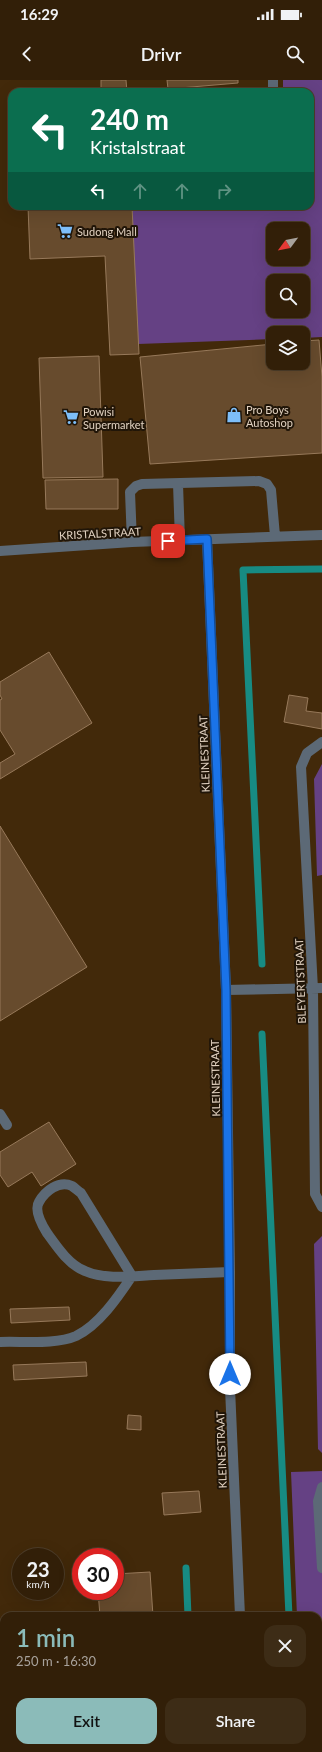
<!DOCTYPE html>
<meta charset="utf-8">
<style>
body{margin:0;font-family:Lato,sans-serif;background:#3d2c16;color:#f1f3f6;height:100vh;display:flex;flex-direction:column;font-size:15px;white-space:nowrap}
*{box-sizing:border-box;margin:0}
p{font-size:13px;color:#a8a29c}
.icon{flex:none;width:22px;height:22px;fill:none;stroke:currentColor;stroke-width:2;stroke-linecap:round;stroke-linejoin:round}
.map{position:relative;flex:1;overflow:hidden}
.details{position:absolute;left:0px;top:1532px;width:322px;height:140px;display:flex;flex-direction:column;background:#321f08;border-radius:12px 12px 0 0;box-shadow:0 4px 16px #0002,0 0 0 1px #4d3d29}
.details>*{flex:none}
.top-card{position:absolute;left:8px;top:8px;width:306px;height:122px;border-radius:12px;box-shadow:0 4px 16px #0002,0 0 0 1px #4d3d29;background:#0b6e4f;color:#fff;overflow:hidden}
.needle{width:26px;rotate:238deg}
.fabs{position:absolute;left:266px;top:142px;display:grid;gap:8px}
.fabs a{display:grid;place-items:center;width:44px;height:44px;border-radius:8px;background:#321f08;box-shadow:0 4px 16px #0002,0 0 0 1px #4d3d29;font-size:20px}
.speed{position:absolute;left:12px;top:1468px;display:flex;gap:8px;font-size:20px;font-weight:700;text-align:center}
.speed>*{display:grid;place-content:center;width:52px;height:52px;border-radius:50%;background:#321f08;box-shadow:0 4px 16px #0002,0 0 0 1px #4d3d29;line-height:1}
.speed small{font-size:10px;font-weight:400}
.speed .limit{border:6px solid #d22;background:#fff;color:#111}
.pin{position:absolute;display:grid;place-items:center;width:34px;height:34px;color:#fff;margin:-17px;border-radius:8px;box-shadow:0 2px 6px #0006}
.me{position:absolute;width:44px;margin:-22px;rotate:0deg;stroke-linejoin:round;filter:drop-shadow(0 0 3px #0008)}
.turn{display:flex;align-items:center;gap:14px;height:84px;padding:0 16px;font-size:18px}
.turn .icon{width:52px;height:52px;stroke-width:2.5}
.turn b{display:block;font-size:28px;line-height:34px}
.lanes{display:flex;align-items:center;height:38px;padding:0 16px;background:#0003;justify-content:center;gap:20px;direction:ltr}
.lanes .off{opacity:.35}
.round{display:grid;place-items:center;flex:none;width:42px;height:42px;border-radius:12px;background:#3d2c16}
.overview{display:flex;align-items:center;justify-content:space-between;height:68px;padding:0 16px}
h1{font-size:24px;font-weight:600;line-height:30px;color:#8bbbb9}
.action{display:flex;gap:8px;margin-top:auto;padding:8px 16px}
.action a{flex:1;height:46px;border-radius:12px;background:#8bbbb9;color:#111;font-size:16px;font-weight:600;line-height:46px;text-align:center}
.action a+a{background:#3d2c16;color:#f1f3f6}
.status{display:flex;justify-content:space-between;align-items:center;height:28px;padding:0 20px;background:#321f08;direction:ltr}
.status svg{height:11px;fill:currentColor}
header{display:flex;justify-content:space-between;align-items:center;height:52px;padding:0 16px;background:#321f08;font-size:18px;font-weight:600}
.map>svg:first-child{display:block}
.green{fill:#654184;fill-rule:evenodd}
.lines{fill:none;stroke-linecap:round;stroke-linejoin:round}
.stream{stroke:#178b83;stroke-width:7}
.building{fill:#674b2d;stroke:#97795a}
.minor{stroke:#5c6976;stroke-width:10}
.route-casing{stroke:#114b97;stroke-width:10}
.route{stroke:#1a73e8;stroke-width:7}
.labels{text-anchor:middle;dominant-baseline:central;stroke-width:4;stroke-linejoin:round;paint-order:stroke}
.poi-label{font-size:11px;fill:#e1d1c0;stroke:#201508;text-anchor:start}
.street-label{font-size:11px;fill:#e1d1c0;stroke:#201508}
</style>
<div class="status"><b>16:29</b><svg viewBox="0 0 49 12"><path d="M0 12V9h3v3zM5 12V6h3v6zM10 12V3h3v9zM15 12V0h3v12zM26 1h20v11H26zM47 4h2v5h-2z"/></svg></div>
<header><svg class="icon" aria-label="back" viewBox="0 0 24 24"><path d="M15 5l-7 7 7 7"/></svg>Drivr<svg class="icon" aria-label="search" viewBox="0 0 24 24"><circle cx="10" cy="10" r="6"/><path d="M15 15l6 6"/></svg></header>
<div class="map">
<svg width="322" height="1672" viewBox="0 0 322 1672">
<rect width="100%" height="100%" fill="#42290a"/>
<path class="green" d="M 283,0 L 322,0 L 322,257 L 303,258 L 303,253 L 273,253 L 273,259 L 138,264 L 131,126 L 310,126 L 310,12 L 283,12 ZM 273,149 L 303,149 L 303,179 L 273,179 ZM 273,201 L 303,201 L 303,231 L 273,231 Z
M 322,684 L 322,795 L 317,796 L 314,699 Z
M 322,1156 L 322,1373 L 318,1369 L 314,1164 Z
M 322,1391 L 322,1615 L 318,1616 L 318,1536 L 297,1536 L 291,1392 Z
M 0,1586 L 4,1586 L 4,1668 L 173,1668 L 173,1672 L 0,1672 Z"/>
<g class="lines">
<path class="stream" d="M 262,884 L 243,490 L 322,489
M 262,954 L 289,1536
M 186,1488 L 188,1536
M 194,1668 L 194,1672"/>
</g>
<path class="building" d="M 101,0 L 126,0 L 127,12 L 101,12 Z
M 167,0 L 238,0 L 238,3 L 168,9 Z
M 28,126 L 132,126 L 139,274 L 110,275 L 105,176 L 30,179 Z
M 162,126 L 185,126 L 185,128 L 162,129 Z
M 319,260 L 322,297 L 322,373 L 150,384 L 140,277 L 273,264 L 273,283 L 303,283 L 303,261 Z
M 99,276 L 103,397 L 43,398 L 39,278 Z
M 118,399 L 118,429 L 46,429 L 45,400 Z
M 49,572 L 92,643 L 0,699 L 0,683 L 15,674 L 0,650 L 0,620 L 2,619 L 0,615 L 0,602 Z
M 289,615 L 308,618 L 306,631 L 322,633 L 322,649 L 284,642 Z
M 0,746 L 87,887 L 0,941 Z
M 49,1042 L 76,1084 L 41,1106 L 32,1092 L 8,1107 L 0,1095 L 0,1072 Z
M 69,1227 L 70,1240 L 11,1243 L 10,1229 Z
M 86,1282 L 87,1296 L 14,1300 L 13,1285 Z
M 128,1335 L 141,1336 L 141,1350 L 127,1349 Z
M 199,1411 L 201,1432 L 164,1435 L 162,1413 Z
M 150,1492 L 153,1536 L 100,1536 L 98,1511 L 115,1511 L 115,1494 Z"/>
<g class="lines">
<path class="minor" d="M 273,12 L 273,0
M 178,404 L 180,460
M 207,459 L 226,910 L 230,1192 L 230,1308 L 240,1536
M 132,462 L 130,412 L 136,406 L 142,404 L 259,401 L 267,404 L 271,410 L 275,456
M 0,471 L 132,462 L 322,455
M 322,662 L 307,673 L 301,687 L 313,909 L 315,1114 L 322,1127
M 226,910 L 322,908
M 0,1034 L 7,1045
M 132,1196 L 81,1113 C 78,1111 75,1108 72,1106 C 59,1100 45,1111 39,1122 C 34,1130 42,1145 47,1153 C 57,1167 69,1185 85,1191 C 105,1200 133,1196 154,1195 C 180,1194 205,1193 230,1192
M 0,1262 C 22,1261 56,1265 76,1256 C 99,1245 118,1217 132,1196
M 322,1407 L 318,1421 L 322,1488
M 318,1624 L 322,1624
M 245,1668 L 245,1672"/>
</g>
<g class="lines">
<defs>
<path id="route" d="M 168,461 L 207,459 L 226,910 L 230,1294"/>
</defs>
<use href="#route" class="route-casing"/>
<use href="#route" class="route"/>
</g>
<defs>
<symbol id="supermarket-bare" viewBox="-9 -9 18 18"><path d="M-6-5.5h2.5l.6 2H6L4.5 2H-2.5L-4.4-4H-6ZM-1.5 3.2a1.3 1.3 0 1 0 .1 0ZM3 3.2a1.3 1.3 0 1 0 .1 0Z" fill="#7dbef9" stroke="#201508" stroke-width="2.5" paint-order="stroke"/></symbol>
<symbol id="shop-bare" viewBox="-9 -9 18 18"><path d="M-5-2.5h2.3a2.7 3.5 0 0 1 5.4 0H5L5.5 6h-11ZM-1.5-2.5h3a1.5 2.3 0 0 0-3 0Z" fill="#7dbef9" stroke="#201508" stroke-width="2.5" paint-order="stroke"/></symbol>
</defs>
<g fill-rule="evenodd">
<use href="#supermarket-bare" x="54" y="140" width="22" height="22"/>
<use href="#shop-bare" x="223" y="324" width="22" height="22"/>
<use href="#supermarket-bare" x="60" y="326" width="22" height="22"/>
</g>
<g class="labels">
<g class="poi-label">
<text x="77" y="151">Sudong Mall</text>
<text x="246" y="329">Pro Boys<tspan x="246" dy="13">Autoshop</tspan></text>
<text x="83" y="331">Powisi<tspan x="83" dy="13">Supermarket</tspan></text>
</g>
<g class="street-label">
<text transform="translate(100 453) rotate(-3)">KRISTALSTRAAT</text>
<text transform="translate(204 674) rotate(-92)">KLEINESTRAAT</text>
<text transform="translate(300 901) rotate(-92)">BLEYERTSTRAAT</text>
<text transform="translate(215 998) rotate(-91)">KLEINESTRAAT</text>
<text transform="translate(221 1370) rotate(-92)">KLEINESTRAAT</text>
</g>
</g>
</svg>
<div class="fabs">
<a><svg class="needle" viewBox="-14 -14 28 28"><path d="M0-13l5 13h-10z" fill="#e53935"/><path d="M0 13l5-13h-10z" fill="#a8a29c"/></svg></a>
<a><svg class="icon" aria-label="search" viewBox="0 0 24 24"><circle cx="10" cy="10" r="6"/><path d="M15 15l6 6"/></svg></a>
<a><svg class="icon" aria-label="layers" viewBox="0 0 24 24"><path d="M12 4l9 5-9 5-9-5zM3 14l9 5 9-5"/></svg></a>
</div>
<div class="speed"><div>23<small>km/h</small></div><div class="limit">30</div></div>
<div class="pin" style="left:168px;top:461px;background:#d93025"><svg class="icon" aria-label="arrive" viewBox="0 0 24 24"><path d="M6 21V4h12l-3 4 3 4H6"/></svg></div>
<svg class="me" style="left:230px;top:1294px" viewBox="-20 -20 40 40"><circle r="19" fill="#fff"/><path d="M0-13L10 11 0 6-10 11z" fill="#1a73e8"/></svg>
<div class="top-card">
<div class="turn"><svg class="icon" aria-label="left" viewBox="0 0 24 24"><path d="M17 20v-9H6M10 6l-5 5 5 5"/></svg><div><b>240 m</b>Kristalstraat</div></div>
<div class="lanes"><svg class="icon" aria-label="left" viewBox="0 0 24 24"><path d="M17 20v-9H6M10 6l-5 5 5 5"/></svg><svg class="icon off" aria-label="ahead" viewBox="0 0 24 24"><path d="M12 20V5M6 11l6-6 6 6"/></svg><svg class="icon off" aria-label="ahead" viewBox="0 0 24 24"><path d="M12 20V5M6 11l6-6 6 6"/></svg><svg class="icon off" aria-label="right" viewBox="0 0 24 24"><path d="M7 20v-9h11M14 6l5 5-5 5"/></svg></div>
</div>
<section class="details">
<div class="overview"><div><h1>1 min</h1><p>250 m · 16:30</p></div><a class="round"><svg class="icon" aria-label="close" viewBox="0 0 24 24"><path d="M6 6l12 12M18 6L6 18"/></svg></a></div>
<div class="action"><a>Exit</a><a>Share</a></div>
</section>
</div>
